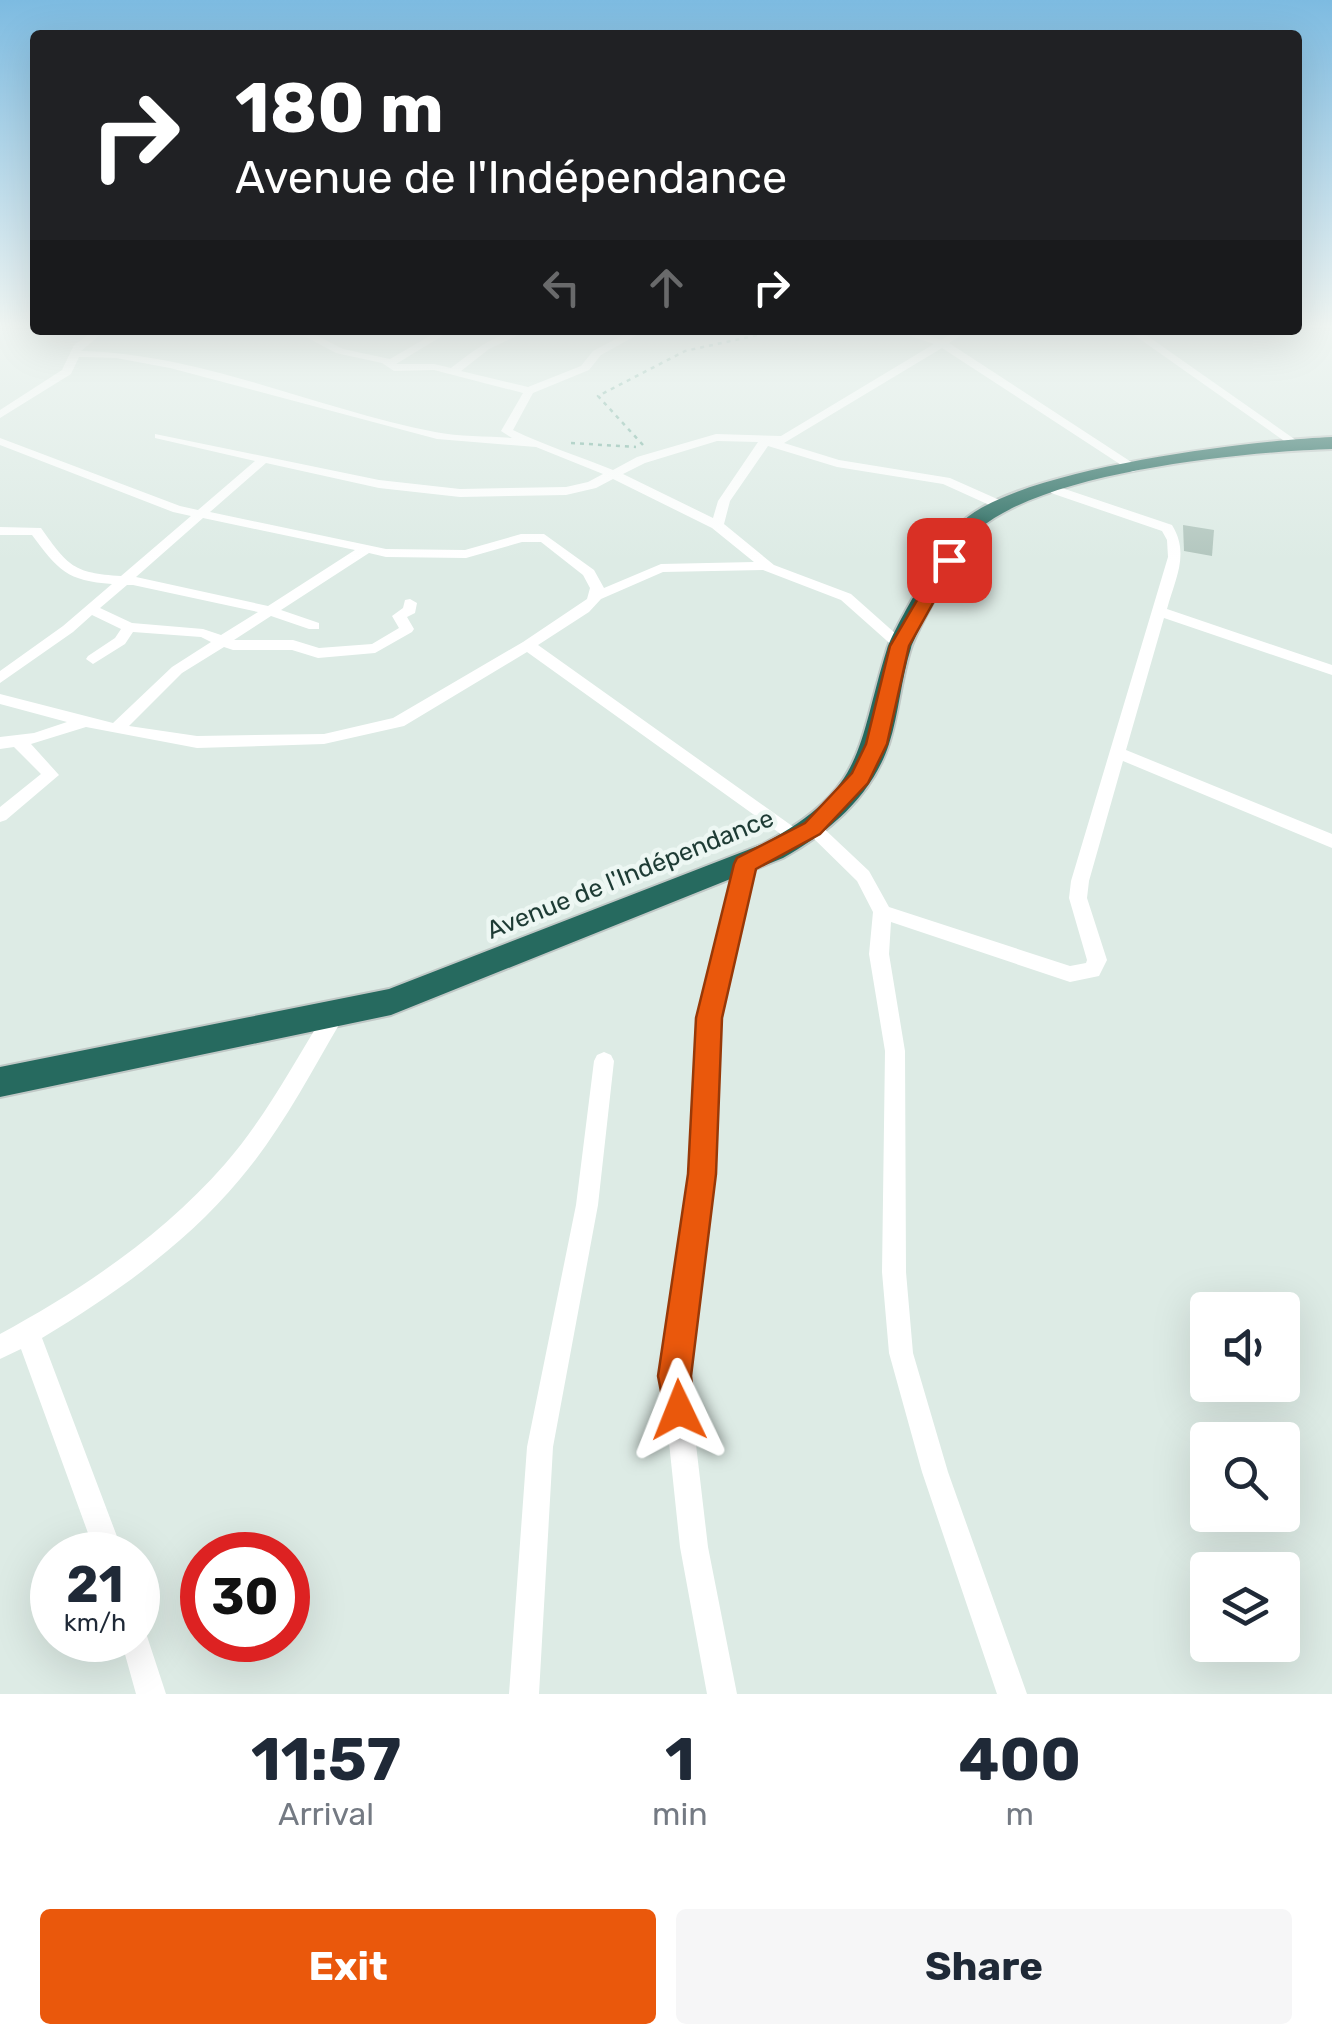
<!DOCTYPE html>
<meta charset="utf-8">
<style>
body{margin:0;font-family:Rubik,sans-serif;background:#f6f6f7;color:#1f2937;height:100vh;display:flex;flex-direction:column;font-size:38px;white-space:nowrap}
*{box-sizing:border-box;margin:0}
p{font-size:32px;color:#747a83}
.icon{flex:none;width:55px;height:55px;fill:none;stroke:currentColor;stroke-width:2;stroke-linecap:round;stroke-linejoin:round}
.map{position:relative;height:1694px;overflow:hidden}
.details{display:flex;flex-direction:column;background:#fff;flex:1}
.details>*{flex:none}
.guide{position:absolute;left:30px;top:30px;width:1272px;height:305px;border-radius:10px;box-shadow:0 10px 40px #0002;background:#202124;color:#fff;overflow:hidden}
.tools{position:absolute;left:1190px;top:1292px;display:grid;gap:20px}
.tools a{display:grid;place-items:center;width:110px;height:110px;border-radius:10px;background:#fff;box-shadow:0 10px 40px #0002;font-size:50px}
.speed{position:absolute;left:30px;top:1532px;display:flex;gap:20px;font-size:50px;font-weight:700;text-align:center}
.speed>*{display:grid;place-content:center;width:130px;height:130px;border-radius:50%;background:#fff;box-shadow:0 10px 40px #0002;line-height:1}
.speed small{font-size:25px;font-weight:400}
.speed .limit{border:15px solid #d22;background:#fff;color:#111}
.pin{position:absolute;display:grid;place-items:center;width:85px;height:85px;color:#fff;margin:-42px;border-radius:20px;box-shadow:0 5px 15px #0006}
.me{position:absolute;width:110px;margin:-55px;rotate:358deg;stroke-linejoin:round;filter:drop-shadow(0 0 8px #0008)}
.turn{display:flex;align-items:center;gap:35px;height:210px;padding:0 40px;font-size:45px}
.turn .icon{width:130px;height:130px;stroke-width:2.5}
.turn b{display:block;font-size:70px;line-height:85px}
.lanes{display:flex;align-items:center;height:95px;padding:0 40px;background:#0003;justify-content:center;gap:50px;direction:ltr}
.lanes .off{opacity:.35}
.eta{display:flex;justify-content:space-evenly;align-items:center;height:170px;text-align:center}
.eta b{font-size:60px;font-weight:700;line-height:70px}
.primary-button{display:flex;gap:20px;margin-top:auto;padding:20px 40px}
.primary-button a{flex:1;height:115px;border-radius:10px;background:#ea580c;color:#fff;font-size:40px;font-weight:700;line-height:115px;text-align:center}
.primary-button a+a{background:#f6f6f7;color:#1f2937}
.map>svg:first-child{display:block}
.building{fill:#b2c6be}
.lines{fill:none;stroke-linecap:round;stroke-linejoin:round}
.highway-casing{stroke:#c0c8c6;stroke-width:4}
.path{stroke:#7ab2a2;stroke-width:2.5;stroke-dasharray:4 5;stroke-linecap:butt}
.minor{fill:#fff;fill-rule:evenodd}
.highway{fill:#266a5f;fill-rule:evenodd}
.route{fill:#ea580c;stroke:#983908;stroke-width:2.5}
.labels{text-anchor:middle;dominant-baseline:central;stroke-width:9;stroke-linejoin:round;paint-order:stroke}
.street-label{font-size:25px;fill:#1d3b34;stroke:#edf7f3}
</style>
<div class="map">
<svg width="1332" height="1694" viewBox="0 0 1332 1694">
<rect width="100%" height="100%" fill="#ddebe5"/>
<path class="building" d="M 1183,525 L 1214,530 L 1212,556 L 1184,551 Z"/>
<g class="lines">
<defs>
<path id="highway" d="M 1332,437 L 1332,449 C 1242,452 1048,471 979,529 C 966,539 917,630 911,648 C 901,679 899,713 889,744 C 872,796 828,833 783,858 L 391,1015 L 0,1097 L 0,1067 L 389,989 L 763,844 C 867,788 856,749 887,649 C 895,626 943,544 959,525 C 1009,469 1255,440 1332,437 Z"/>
</defs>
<use href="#highway" class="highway-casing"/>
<path class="path" d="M 796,330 L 825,330
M 571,443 L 636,447
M 643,445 L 598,396 L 685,351 L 781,330"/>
<path class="minor" d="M 1298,324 L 1332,324 L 1332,327 L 1298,329 Z
M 95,330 L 106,330 L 81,351 C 203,354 317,409 435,432 C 460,437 487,436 512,438 L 501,431 L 523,393 L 434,370 L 394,371 L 382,363 L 336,353 L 306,337 L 257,333 L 252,330 L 308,331 L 343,349 L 390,359 L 440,330 L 452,330 L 396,364 L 434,364 L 451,368 C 474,350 499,330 529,330 L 489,349 L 461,371 L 528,387 L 581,366 L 593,351 L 633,330 L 646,330 L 601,355 L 589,370 L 533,393 L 513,430 C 543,445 579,456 613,470 L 637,457 L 716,434 L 781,436 L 934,344 L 910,336 L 858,333 L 853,330 L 911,330 L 941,340 L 957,330 L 969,330 L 949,343 L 1142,469 L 1132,472 L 942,348 L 784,443 L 839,460 L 950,478 L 1004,502 L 1004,508 L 996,508 L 943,484 L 837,467 L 768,446 L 730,501 L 724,524 L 774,565 L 851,594 L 905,642 L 905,648 L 895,648 L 841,600 L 763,570 L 663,572 L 601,599 L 589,612 L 538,645 L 802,833 L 805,838 L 796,845 L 527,652 L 404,726 L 324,744 L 197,748 L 86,727 L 31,744 L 59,775 L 6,820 L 0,822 L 0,807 L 41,774 L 14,747 L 0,749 L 0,737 L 34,733 L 67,722 L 0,704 L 0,694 L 113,723 L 172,667 L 211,642 L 201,637 L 133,632 L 125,644 L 93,664 L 86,659 L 88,656 L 115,638 L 121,629 L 92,615 L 73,632 L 0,683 L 0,671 L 63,626 L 112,584 C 67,581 58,570 32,535 L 0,535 L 0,527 L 41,528 C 68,566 73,573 121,576 L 191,516 L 173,512 L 0,445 L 0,438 L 180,506 L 198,510 L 255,461 L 155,438 L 155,434 L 379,480 L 460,489 L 566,487 L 588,482 L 603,474 L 536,447 L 437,439 L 170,368 L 116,358 L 79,357 L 71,374 L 0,418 L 0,410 L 62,370 L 74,345 ZM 717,441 L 758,442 L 718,501 L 713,518 L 623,474 L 645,463 ZM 266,463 L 379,488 L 460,497 L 566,495 L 596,488 L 613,479 L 712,528 L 754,562 L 661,564 L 604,588 L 594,570 L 544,534 L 521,534 L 465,550 L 386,549 L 210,512 ZM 203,518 L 355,550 L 268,606 L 136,577 ZM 522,542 L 541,542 L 583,575 L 590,588 L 587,599 L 523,642 L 393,718 L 324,734 L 197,736 L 129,726 L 182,673 L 224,647 L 233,650 L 292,650 L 318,658 L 375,653 L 412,632 L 414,629 L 407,617 L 415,613 L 417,603 L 410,599 L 405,600 L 403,608 L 392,616 L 399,628 L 372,644 L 319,648 L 293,640 L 234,640 L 271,616 L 309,629 L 319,629 L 319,623 L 281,610 L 369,553 L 386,557 L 466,558 ZM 127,585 L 133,585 L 258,612 L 221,635 L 203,629 L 132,623 L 100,608 Z
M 1127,330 L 1139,330 L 1300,443 L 1290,445 Z
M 1051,487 L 1059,487 L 1172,525 C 1190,554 1175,579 1167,609 L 1332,665 L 1332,675 L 1164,618 L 1126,750 L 1332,834 L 1332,848 L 1123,761 L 1089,881 L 1087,898 L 1107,960 L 1099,976 L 1070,982 L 891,922 L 889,954 L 905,1051 L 906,1272 L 913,1353 L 948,1472 L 1027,1694 L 997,1694 L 922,1472 L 889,1353 L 882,1272 L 885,1051 L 869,954 L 873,912 L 857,881 L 804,829 L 807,824 L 819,824 L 869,871 L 889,907 L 1070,966 L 1086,963 L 1087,960 L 1069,898 L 1071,881 L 1168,557 L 1167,540 L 1162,531 L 1051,493 Z
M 745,857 L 751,859 L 754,864 L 719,1017 L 713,1174 L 688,1376 L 708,1547 L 737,1694 L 707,1694 L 680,1547 L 662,1376 L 691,1174 L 699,1017 L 736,864 L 739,859 Z
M 333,1008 L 340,1011 L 343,1017 L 340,1023 C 309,1076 280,1132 240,1179 C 185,1245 115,1294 42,1338 L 124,1555 L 96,1555 L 21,1349 L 0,1359 L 0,1334 C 83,1289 163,1235 225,1164 C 265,1118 294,1063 326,1011 Z
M 604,1052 L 611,1055 L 614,1061 L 598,1205 L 553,1447 L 539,1694 L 509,1694 L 527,1447 L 576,1205 L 594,1061 L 597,1055 Z
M 138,1627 L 145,1630 L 166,1694 L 136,1694 L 121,1640 L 138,1640 Z"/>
<use href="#highway" class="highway"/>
</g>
<linearGradient id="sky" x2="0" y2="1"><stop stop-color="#7dbbe1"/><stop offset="0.58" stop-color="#f0f6f3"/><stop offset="1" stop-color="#f0f6f3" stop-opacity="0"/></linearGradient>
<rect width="1332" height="561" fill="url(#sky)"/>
<path class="route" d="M 943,556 L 957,560 L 909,646 L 887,744 L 868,783 L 820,834 L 756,869 L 722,1018 L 716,1174 L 691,1376 L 695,1410 L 691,1422 L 679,1427 L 667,1422 L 658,1376 L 688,1174 L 696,1018 L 734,864 L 737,858 L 805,823 L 852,773 L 866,744 L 890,646 Z"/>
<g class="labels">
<g class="street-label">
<text transform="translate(630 874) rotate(-22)">Avenue de l'Indépendance</text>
</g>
</g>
</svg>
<div class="tools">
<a><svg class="icon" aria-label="sound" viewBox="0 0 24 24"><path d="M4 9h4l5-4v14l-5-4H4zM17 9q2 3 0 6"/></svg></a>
<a><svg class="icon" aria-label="search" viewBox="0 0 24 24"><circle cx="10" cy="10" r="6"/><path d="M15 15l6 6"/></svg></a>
<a><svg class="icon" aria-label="layers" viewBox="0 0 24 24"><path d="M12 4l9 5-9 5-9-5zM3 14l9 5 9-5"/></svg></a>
</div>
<div class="speed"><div>21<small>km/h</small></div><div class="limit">30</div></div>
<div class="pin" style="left:949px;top:560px;background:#d93025"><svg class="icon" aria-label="arrive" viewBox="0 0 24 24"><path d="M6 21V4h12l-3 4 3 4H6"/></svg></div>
<svg class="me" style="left:679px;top:1410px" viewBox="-20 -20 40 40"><path d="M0-17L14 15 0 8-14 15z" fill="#ea580c" stroke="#fff" stroke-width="4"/></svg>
<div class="guide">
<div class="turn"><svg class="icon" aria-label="right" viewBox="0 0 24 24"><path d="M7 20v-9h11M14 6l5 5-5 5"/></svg><div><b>180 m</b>Avenue de l'Indépendance</div></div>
<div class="lanes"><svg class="icon off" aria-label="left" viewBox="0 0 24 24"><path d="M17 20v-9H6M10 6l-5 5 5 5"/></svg><svg class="icon off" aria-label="ahead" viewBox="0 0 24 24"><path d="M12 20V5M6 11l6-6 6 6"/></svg><svg class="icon" aria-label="right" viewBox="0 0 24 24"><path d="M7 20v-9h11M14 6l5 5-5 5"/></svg></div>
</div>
</div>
<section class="details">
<div class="eta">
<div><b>11:57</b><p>Arrival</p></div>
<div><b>1</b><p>min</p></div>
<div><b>400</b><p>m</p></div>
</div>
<div class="primary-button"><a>Exit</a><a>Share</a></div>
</section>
